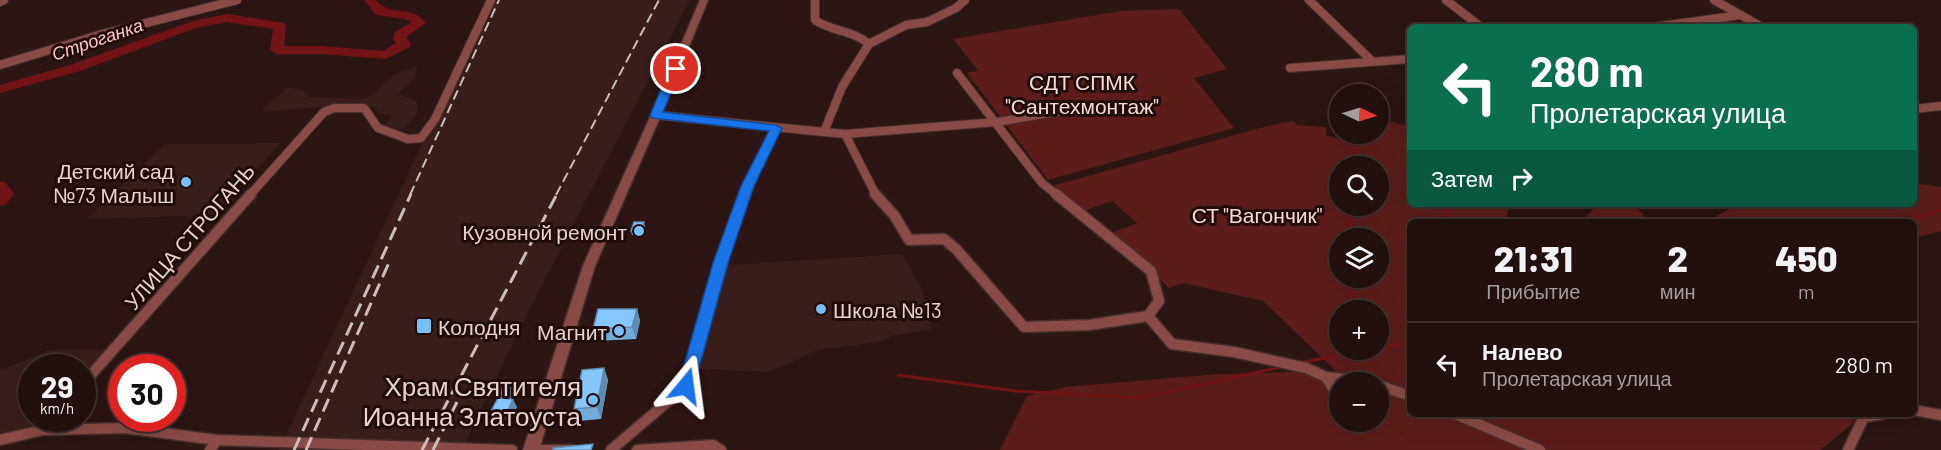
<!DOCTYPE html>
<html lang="ru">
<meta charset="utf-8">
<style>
body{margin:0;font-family:Barlow,sans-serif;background:#2d1e1c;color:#f1f3f6;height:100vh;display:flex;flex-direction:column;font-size:22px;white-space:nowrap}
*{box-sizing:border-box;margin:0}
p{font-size:20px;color:#a29d9e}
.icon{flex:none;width:33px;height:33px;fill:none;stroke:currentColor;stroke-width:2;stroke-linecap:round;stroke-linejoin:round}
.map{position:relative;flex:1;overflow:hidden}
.drawer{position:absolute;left:1407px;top:219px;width:510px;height:198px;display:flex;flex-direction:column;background:#21100e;border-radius:9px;box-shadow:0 6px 24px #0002,0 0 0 2px #3e302e}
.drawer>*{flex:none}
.guide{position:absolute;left:1407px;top:24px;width:510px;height:183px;border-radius:9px;box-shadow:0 6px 24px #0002,0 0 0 2px #3e302e;background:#0b6e4f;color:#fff;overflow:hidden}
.needle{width:39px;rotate:94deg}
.controls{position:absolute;left:1329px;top:84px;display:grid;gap:12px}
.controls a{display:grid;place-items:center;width:60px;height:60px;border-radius:50%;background:#21100e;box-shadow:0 6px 24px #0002,0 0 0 2px #3e302e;font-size:30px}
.speed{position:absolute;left:18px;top:354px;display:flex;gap:12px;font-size:30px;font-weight:700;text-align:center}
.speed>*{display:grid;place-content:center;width:78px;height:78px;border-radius:50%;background:#21100e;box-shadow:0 6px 24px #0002,0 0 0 2px #3e302e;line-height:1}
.speed small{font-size:15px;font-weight:400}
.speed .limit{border:9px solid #d22;background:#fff;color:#111}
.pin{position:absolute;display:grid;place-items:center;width:51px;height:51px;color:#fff;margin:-26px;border:3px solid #fff;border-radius:50%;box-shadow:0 2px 6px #0007}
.me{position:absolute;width:66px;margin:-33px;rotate:16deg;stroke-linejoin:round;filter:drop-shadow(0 0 4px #0008)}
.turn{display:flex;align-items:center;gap:21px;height:126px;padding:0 24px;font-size:27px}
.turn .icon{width:78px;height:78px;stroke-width:2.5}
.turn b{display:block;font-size:42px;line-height:51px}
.then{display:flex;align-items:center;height:57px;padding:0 24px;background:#0003;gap:12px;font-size:22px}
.eta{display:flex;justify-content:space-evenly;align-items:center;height:102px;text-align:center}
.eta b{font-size:36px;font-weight:800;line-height:42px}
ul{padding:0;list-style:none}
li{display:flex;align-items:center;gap:18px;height:84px;padding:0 24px;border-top:2px solid #3e302e}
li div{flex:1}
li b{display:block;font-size:22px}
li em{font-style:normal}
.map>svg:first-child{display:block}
.built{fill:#391d1a}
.green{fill:#5b1d1a;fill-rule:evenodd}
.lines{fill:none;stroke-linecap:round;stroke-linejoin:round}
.stream-far1{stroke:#721415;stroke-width:2}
.stream{stroke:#721415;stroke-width:3}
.river{fill:#721415;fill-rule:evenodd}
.minor-far1-casing{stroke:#462f2d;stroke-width:10}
.minor-casing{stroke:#462f2d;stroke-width:13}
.tertiary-casing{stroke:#462f2d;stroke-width:3}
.minor-far1{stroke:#894b45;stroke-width:8}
.minor{stroke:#894b45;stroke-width:10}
.tertiary{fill:#894b45;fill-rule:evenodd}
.rail-far1{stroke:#cdbcba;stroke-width:2;stroke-dasharray:10 5;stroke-linecap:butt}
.rail{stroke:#cdbcba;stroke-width:3;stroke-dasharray:14 7;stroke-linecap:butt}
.wall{fill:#72abda}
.shaded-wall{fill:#5d8bb1}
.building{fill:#85c7fd;stroke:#5d8bb1;stroke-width:1.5}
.route{fill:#1a73e8;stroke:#114b97;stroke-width:1.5}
.poi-dot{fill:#78bff8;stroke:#220c0a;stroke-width:2}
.labels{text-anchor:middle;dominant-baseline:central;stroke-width:6;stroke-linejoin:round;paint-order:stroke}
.far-water-label{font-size:18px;font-style:italic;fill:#fdc6c0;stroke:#220c0a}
.park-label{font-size:21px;fill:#f5d9d5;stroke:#220c0a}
.poi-label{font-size:21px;fill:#e3d2d0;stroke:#220c0a;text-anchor:end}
.street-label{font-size:21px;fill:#e3d2d0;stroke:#220c0a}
.near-poi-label{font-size:26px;fill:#e3d2d0;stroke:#220c0a;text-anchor:end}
</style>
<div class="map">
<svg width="1941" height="450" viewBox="0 0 1941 450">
<rect width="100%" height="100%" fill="#2c1513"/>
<path class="built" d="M 489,0 L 690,0 L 522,324 L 462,450 L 279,450 Z
M 417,66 L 415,78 L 398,94 L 417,101 L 417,113 L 403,130 L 384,126 L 392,115 L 378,114 L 375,107 L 358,104 L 261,112 L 287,88 L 301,89 L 310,97 L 366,99 L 396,74 Z
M 280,143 L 217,215 L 87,219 L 166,144 Z
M 902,254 L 922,288 L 932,329 L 892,336 L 878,342 L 818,350 L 769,372 L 699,369 L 727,265 Z
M 109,349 L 83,380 L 82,368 L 32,368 L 32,418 L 48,419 L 41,427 L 0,436 L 0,371 L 48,350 Z"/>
<path class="green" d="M 1179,9 L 1227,69 L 1194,78 L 1234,128 L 1048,180 L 967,73 L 978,70 L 953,39 L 1120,11 Z
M 1379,118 L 1410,127 L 1410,204 L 1510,204 L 1506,220 L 1511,222 L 1410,222 L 1410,414 L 1858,415 L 1850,426 L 1820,450 L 1000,450 L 1027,396 L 1066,387 L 1219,374 L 1336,371 L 1263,301 L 1184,283 L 1169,288 L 1112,233 L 1137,223 L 1112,201 L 1081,212 L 1049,187 L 1267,126 L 1293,121 L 1297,125 L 1326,127 L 1326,135 L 1347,142 L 1359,134 L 1378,134 ZM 1340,166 L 1378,166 L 1378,206 L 1340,206 ZM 1340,238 L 1378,238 L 1378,278 L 1340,278 ZM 1340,310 L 1378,310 L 1378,350 L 1340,350 ZM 1340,382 L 1378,382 L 1378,422 L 1340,422 Z
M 1914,183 L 1941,187 L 1941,231 L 1914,238 L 1914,222 L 1707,222 L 1736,205 L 1743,204 L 1914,204 Z
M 1599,204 C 1618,204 1639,200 1647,222 L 1580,222 Z"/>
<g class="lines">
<path class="stream-far1" d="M 1353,166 L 1355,134"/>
<path class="stream" d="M 1443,222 L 1450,204
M 1906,222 L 1941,210
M 1349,238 L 1350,206
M 1350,310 L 1351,278
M 1378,348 L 1410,343
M 1335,354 L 1340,342
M 1299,363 L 1368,350
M 898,375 L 1015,391 L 1140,398 L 1281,367"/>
<path class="river" d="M 364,0 L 376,0 C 392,18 411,4 426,23 L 406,37 L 411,44 L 410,47 L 385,59 L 321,54 L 277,54 L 270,50 L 273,29 L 227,22 L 196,28 L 80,71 L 0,93 L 0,85 L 70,65 L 193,21 L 227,14 L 284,23 L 286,26 L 284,46 L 321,46 L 383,51 L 396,43 L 393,39 L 395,32 L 412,22 L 404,19 L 376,15 Z
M 0,181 L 6,183 L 14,194 L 6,204 L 0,206 Z"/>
<defs>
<path id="minor-far1" d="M 815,0 L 815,20 C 832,32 853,30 869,44
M 1309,0 L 1372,61
M 1446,0 L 1481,27
M 1714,0 L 1762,27
M 0,2 L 4,0
M 1654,27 L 1741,15
M 0,65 L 99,35 L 237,0
M 1290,68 L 1410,59
M 957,73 L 1042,183 L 1057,195
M 1914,109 L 1941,106
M 656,115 L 824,132 L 842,87 L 869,44 L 906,25 L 927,22 L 956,8 L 965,0
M 824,132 L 845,134 L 876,195
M 845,134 L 997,122 L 1062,111
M 250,195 L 324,112 L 334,108 L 364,108 L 378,128 L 408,139 L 421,138 L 435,119 L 491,0
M 745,195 L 776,128"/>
<path id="minor" d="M 875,194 L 894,215 L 909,240 L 944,239 L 956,249 L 1024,327 L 1089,325 L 1148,316 L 1159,301 L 1151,271 L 1056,194
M 1148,316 L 1172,344 L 1234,352 L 1306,368 L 1326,377 L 1370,382
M 1326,377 L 1335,392
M 82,385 L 251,194
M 1378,385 L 1410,396
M 1914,410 L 1941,415
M 1455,414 L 1540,450
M 53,418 L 43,430 L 125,428 L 217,440 L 210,450
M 0,440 L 43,430
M 217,440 L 512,450
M 537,450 L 572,450
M 611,450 L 686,386 L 721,263 L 745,194
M 637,450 L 713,445 L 721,450
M 1848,450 L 1864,417 L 1883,414"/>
<path id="tertiary" d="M 700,0 L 708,0 L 661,115 L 595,266 L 539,450 L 523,450 L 583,266 L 651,115 Z"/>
</defs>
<use href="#minor-far1" class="minor-far1-casing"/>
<use href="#minor" class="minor-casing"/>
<use href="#tertiary" class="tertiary-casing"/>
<use href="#minor-far1" class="minor-far1"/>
<use href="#minor" class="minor"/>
<use href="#tertiary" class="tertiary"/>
<path class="rail-far1" d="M 410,195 L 499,0
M 556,195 L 659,0"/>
<path class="rail" d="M 294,450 L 411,194
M 306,450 L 391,258
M 422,450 L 557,194
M 433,450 L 457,402"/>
</g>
<path class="wall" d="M 645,226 L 642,235 L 632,235 L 631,231 Z
M 637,309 L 640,321 L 636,339 L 596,341 L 593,329 Z
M 604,368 L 608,380 L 601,419 L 578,421 L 574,409 Z
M 512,386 L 513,390 L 510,399 L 517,407 L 510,420 L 494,420 L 491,411 L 499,398 L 498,397 Z"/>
<path class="shaded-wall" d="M 644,222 L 645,226 L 642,235 L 641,231 Z
M 637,309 L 640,321 L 636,339 L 632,327 Z
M 604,368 L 608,380 L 601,419 L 597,407 Z
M 512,386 L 513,390 L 509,400 L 508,396 Z
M 513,399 L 517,407 L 510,420 L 507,412 Z"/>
<path class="building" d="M 634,222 L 644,222 L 641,231 L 631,231 Z
M 598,309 L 637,309 L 632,327 L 593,329 Z
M 604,368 L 597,407 L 574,409 L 582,370 Z
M 512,386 L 508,396 L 498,397 L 502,387 Z
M 498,398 L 513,399 L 507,412 L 491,411 Z
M 593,444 L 591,450 L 553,450 L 553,448 Z"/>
<path class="route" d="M 676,65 L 681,69 L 663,112 L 776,125 L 782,128 L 754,186 L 728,263 L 694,386 L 692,391 L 680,391 L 678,386 L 713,263 L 741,186 L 769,131 L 652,118 L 650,115 L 670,69 Z"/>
<g class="poi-dot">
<circle cx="186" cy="182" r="6"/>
<circle cx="639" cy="231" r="6"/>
<circle cx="821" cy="309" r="6"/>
<rect x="416" y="318" width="16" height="16" rx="3"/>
<circle cx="619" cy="331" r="6"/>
<circle cx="593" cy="400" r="6"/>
</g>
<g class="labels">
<g class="far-water-label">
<text transform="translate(97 39) rotate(-19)">Строганка</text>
</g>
<g class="park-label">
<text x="1082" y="81">СДТ СПМК<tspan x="1082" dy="24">"Сантехмонтаж"</tspan></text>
<text x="1257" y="214">СТ "Вагончик"</text>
</g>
<g class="poi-label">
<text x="174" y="170">Детский сад<tspan x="174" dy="24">№73 Малыш</tspan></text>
<text x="627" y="231">Кузовной ремонт</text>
<text x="833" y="309" text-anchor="start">Школа №13</text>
<text x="438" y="326" text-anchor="start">Колодня</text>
<text x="607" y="331">Магнит</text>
</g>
<g class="street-label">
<text transform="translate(189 236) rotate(-49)">УЛИЦА СТРОГАНЬ</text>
</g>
<g class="near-poi-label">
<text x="581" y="385">Храм Святителя<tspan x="581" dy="30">Иоанна Златоуста</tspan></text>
</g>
</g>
</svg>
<div class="controls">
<a><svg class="needle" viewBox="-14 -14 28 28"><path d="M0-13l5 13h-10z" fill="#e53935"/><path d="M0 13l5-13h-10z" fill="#a29d9e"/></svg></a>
<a><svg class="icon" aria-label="search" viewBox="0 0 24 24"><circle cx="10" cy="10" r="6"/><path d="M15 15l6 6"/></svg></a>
<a><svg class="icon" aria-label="layers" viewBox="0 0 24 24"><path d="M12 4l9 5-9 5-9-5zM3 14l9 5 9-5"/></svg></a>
<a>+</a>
<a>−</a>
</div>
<div class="speed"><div>29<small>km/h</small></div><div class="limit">30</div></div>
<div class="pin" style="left:676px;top:69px;background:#d93025"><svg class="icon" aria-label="arrive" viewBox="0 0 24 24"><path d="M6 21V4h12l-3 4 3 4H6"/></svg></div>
<svg class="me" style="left:686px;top:386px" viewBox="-20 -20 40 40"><path d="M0-17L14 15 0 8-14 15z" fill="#1a73e8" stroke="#fff" stroke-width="4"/></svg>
<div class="guide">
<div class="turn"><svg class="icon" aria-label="left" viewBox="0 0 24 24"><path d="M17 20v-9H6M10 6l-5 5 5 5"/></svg><div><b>280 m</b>Пролетарская улица</div></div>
<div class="then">Затем<svg class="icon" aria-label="right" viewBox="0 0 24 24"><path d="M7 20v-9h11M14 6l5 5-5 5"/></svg></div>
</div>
<section class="drawer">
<div class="eta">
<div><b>21:31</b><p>Прибытие</p></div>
<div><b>2</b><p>мин</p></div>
<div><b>450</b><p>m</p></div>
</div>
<ul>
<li><svg class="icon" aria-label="left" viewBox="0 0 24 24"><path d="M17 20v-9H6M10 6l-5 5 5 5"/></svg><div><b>Налево</b><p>Пролетарская улица</p></div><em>280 m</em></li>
</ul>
</section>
</div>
